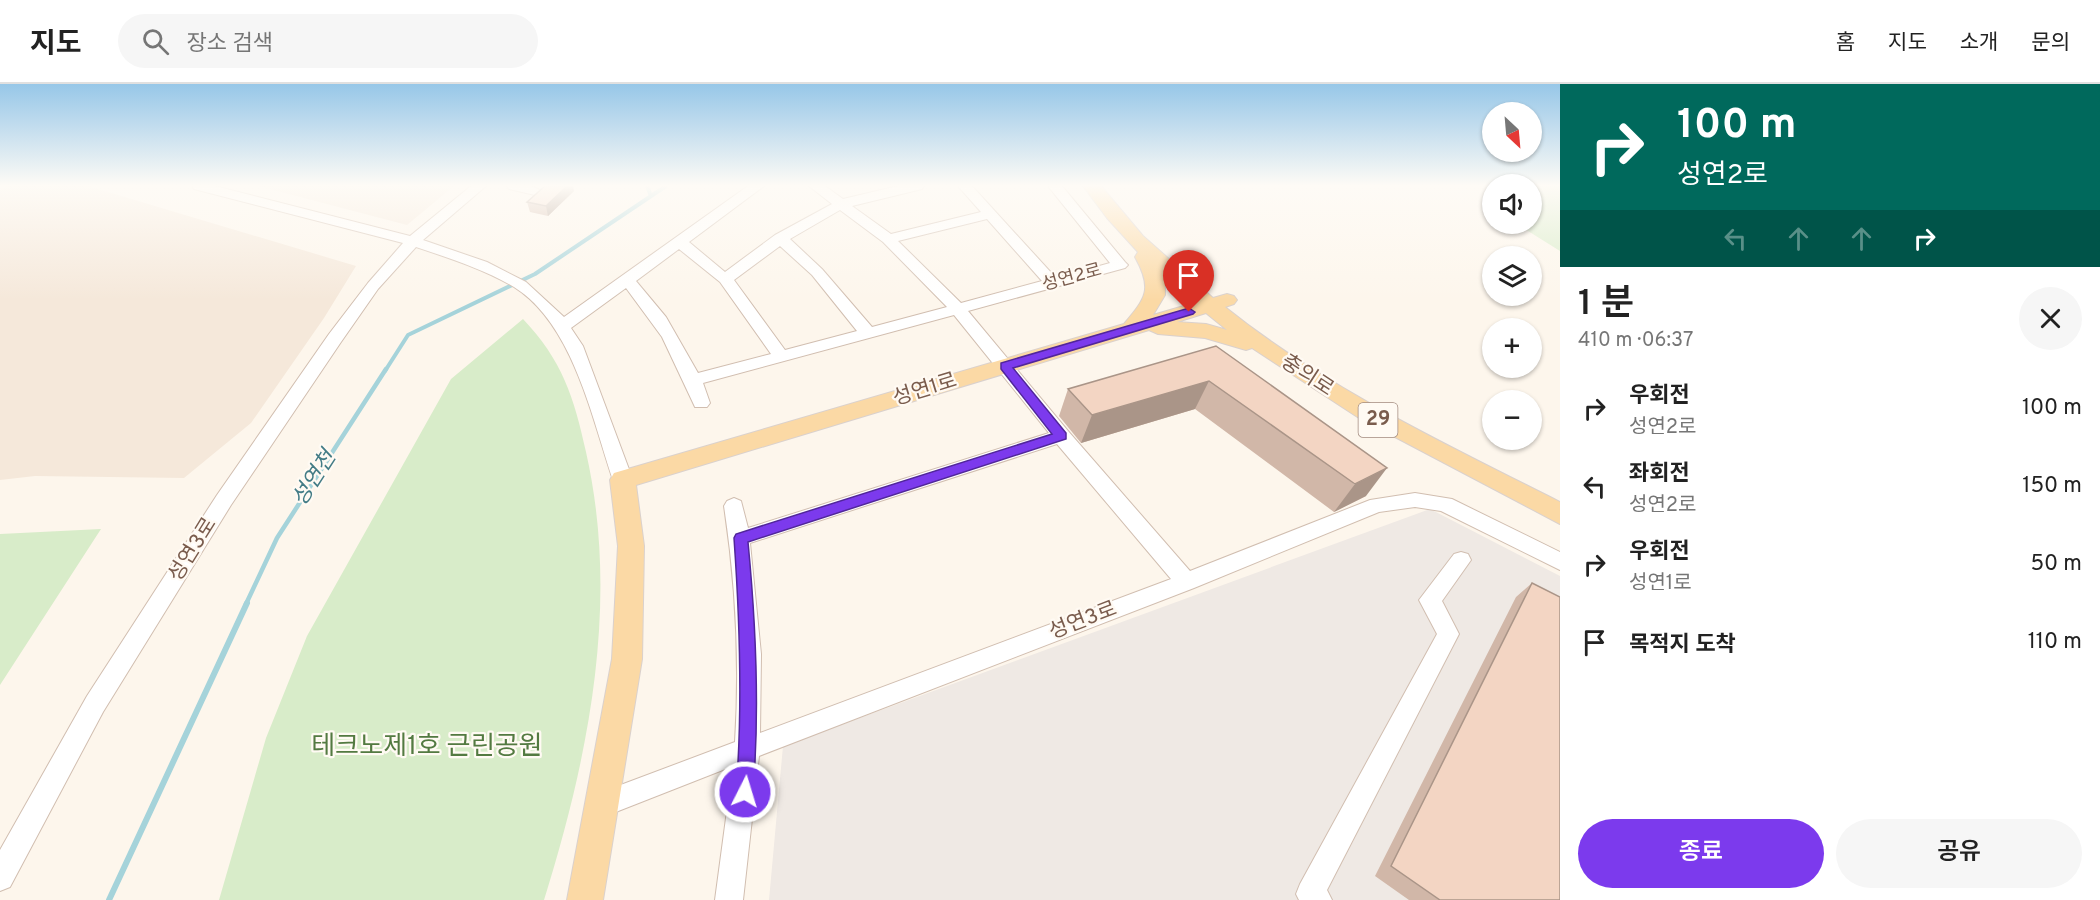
<!DOCTYPE html>
<html lang="ko">
<meta charset="utf-8">
<style>
body{margin:0;font-family:Overpass,"Noto Sans KR",sans-serif;background:#f6f6f6;color:#222;height:100vh;display:flex;flex-direction:column;font-size:22px;white-space:nowrap}
*{box-sizing:border-box;margin:0}
p{font-size:20px;color:#767676}
.icon{flex:none;width:33px;height:33px;fill:none;stroke:currentColor;stroke-width:2;stroke-linecap:round;stroke-linejoin:round}
.map{position:relative;flex:1;overflow:hidden}
.side{display:flex;flex-direction:column;background:#fff;width:540px}
.side>*{flex:none}
.top-card{background:#00695c;color:#fff;overflow:hidden}
.needle{width:39px;rotate:154deg}
.tools{position:absolute;left:1482px;top:18px;display:grid;gap:12px}
.tools a{display:grid;place-items:center;width:60px;height:60px;border-radius:50%;background:#fff;box-shadow:0 2px 4px #0004;font-size:30px}
.pin{position:absolute;display:grid;place-items:center;width:51px;height:51px;color:#fff;margin:-62px -26px;border-radius:50% 50% 50% 0;rotate:-45deg;box-shadow:0 0 6px #0007}
.pin .icon{rotate:45deg}
.me{position:absolute;width:66px;margin:-33px;rotate:5deg;stroke-linejoin:round;filter:drop-shadow(0 0 4px #0008)}
.turn{display:flex;align-items:center;gap:21px;height:126px;padding:0 18px;font-size:27px}
.turn .icon{width:78px;height:78px;stroke-width:2.5}
.turn b{display:block;font-size:42px;line-height:51px}
.lanes{display:flex;align-items:center;height:57px;padding:0 18px;background:#0003;justify-content:center;gap:30px;direction:ltr}
.lanes .off{opacity:.35}
.round{display:grid;place-items:center;flex:none;width:63px;height:63px;border-radius:32px;background:#f6f6f6}
.summary{display:flex;align-items:center;justify-content:space-between;height:102px;padding:0 18px}
h1{font-size:36px;font-weight:600;line-height:45px}
.action{display:flex;gap:12px;margin-top:auto;padding:12px 18px}
.action a{flex:1;height:69px;border-radius:36px;background:#7c3aed;color:#fff;font-size:24px;font-weight:600;line-height:69px;text-align:center}
.action a+a{background:#f6f6f6;color:#222}
ul{padding:0;list-style:none}
li{display:flex;align-items:center;gap:18px;height:78px;padding:0 18px}
li div{flex:1}
li b{display:block;font-size:22px}
li em{font-style:normal}
header{display:flex;align-items:center;gap:36px;box-sizing:border-box;height:84px;padding:0 30px;background:#fff;border-bottom:2px solid #e0e0e0}
header strong{font-size:28px}
nav{display:flex;gap:33px;margin-inline-start:auto;font-size:21px}
.search{width:420px;height:54px;background:#f6f6f6;display:flex;align-items:center;gap:15px;box-sizing:border-box;padding:0 21px;border-radius:33px;color:#767676;font-size:22px}
main{display:flex;flex:1;min-height:0}
.map>svg:first-child{display:block}
.residential{fill:#f5e8da}
.industrial{fill:#efe9e4}
.green{fill:#d8ecc9}
.lines{fill:none;stroke-linecap:round;stroke-linejoin:round}
.stream-far2{stroke:#a5d3da;stroke-width:4}
.stream-far1{stroke:#a5d3da;stroke-width:4.5}
.stream{stroke:#a5d3da;stroke-width:6}
.minor-casing{stroke:#d1beb0;stroke-width:2}
.major-casing{stroke:#dad1cd;stroke-width:2}
.minor{fill:#fff;fill-rule:evenodd}
.major{fill:#fbd9a5;fill-rule:evenodd}
.wall{fill:#d1b7a8}
.shaded-wall{fill:#aa9588}
.building{fill:#f3d5c3;stroke:#aa9588;stroke-width:1.5}
.route{fill:#7c3aed;stroke:#51269a;stroke-width:1.5}
.labels{text-anchor:middle;dominant-baseline:central;stroke-width:4.5;stroke-linejoin:round;paint-order:stroke}
.far-street-label{font-size:18px;fill:#7a5c4d;stroke:#fffaf3}
.shield{fill:#fffaf3;stroke:#a28b7f;stroke-width:1.5}
.shield-label{font-size:20px;font-weight:bold;fill:#7a5c4d}
.street-label{font-size:21px;fill:#7a5c4d;stroke:#fffaf3}
.water-label{font-size:22px;font-style:italic;fill:#437c86;stroke:#fffaf3}
.near-park-label{font-size:26px;fill:#537a41;stroke:#fffaf3}
</style>
<header>
<strong>지도</strong>
<div class="search"><svg class="icon" aria-label="search" viewBox="0 0 24 24"><circle cx="10" cy="10" r="6"/><path d="M15 15l6 6"/></svg>장소 검색</div>
<nav><a>홈</a><a>지도</a><a>소개</a><a>문의</a></nav>
</header>
<main>
<div class="map">
<svg width="1560" height="816" viewBox="0 0 1560 816">
<rect width="100%" height="100%" fill="#fdf6ec"/>
<path class="residential" d="M 7,102 L 88,102 L 356,182 L 324,234 L 251,339 L 184,394 L 35,392 L 0,396 L 0,106 Z
M 258,102 L 454,102 L 407,141 Z"/>
<path class="industrial" d="M 1430,425 L 1560,492 L 1560,816 L 769,816 L 783,662 Z"/>
<path class="green" d="M 1532,102 L 1560,102 L 1560,167 L 1517,140 L 1532,140 Z
M 523,235 C 562,276 574,313 586,368 C 620,518 589,672 544,816 L 219,816 L 266,654 L 307,552 L 451,295 Z
M 101,445 L 0,601 L 0,450 Z"/>
<g class="lines">
<path class="stream-far2" d="M 647,102 L 651,112
M 385,287 L 408,251 L 535,190 L 666,102"/>
<path class="stream-far1" d="M 246,520 L 277,454 L 386,285"/>
<path class="stream" d="M 109,816 L 247,519"/>
<defs>
<path id="minor" d="M 192,102 L 215,102 L 410,152 L 471,102 L 486,102 L 423,156 L 487,178 L 526,198 L 564,233 L 748,102 L 764,102 L 689,158 L 725,188 L 775,151 L 832,120 L 809,102 L 825,102 L 843,115 L 898,102 L 924,102 L 922,105 L 852,122 L 891,150 L 981,128 L 958,102 L 972,102 L 1056,194 L 1110,179 L 1048,102 L 1062,102 L 1125,178 L 1128,181 L 1125,184 L 968,227 L 1068,347 L 1190,487 L 1370,416 L 1415,409 L 1452,415 L 1560,468 L 1560,486 L 1441,427 L 1415,423 L 1379,428 L 1194,504 L 759,672 L 743,816 L 715,816 L 733,682 L 603,733 L 594,729 L 590,720 L 594,711 L 735,658 C 740,578 736,501 724,422 L 727,417 L 734,414 L 741,417 L 748,444 L 1049,349 L 954,231 L 703,299 L 710,319 L 707,323 L 695,323 L 662,253 L 626,204 L 571,244 L 583,262 L 633,396 L 630,401 L 623,403 L 616,401 L 613,396 C 592,334 573,240 514,203 C 483,185 449,174 416,163 L 378,205 L 341,258 L 231,421 L 103,628 L 10,803 L 0,807 L 0,766 L 87,612 L 217,411 L 329,250 L 368,199 L 403,159 L 194,105 ZM 840,126 L 883,158 L 947,223 L 872,243 L 822,185 L 790,155 ZM 987,135 L 1042,197 L 961,219 L 898,157 ZM 780,162 L 812,191 L 857,247 L 785,266 L 734,196 ZM 679,165 L 720,198 L 771,270 L 698,289 L 666,233 L 636,197 ZM 1057,360 L 1171,495 L 760,649 L 761,570 L 750,459 Z
M 507,102 L 531,102 L 542,107 L 535,111 L 509,105 Z
M 1461,468 L 1468,470 L 1471,476 L 1442,517 L 1459,550 L 1327,806 L 1332,816 L 1299,816 L 1296,810 L 1300,800 L 1437,550 L 1419,516 L 1454,470 Z"/>
<path id="major" d="M 1083,102 L 1101,102 L 1143,152 L 1213,214 L 1227,210 L 1234,212 L 1237,216 L 1234,220 L 1225,223 C 1326,304 1445,360 1560,418 L 1560,440 L 1359,334 L 1252,264 L 1246,266 L 1205,254 L 1158,250 L 1149,246 L 636,401 L 644,462 L 642,575 L 603,816 L 567,816 L 612,575 L 618,462 L 610,396 L 614,389 L 1124,240 C 1146,214 1153,205 1135,173 L 1138,168 L 1107,134 ZM 1165,194 L 1194,219 L 1153,231 L 1165,211 ZM 1206,229 L 1227,246 L 1206,240 L 1177,238 Z"/>
</defs>
<use href="#minor" class="minor-casing"/>
<use href="#major" class="major-casing"/>
<use href="#minor" class="minor"/>
<use href="#major" class="major"/>
</g>
<path class="wall" d="M 574,107 L 548,132 L 530,128 L 527,118 Z
M 1216,262 L 1366,412 L 1334,428 L 1195,325 L 1081,359 L 1059,332 L 1068,305 Z
M 1532,499 L 1560,816 L 1409,816 L 1375,792 L 1516,513 Z"/>
<path class="shaded-wall" d="M 567,102 L 573,102 L 574,107 L 548,132 L 546,122 Z
M 1209,297 L 1195,325 L 1081,359 L 1092,331 Z
M 1387,384 L 1366,412 L 1334,428 L 1355,400 Z"/>
<path class="building" d="M 545,102 L 567,102 L 546,122 L 527,118 Z
M 1216,262 L 1387,384 L 1355,400 L 1209,297 L 1092,331 L 1068,305 Z
M 1532,499 L 1560,513 L 1560,816 L 1440,816 L 1391,782 Z"/>
<linearGradient id="sky" x2="0" y2="1"><stop stop-color="#97c7e8"/><stop offset="0.47" stop-color="#fefbf6"/><stop offset="1" stop-color="#fefbf6" stop-opacity="0"/></linearGradient>
<rect width="1560" height="216" fill="url(#sky)"/>
<path class="route" d="M 1189,224 L 1195,228 L 1193,230 L 1013,284 L 1066,349 L 1066,355 L 748,458 C 756,541 760,624 753,708 L 751,714 L 745,717 L 738,714 L 736,708 C 743,623 740,539 734,454 L 736,450 L 1052,350 L 1001,285 L 1001,279 Z"/>
<g class="labels">
<g class="far-street-label">
<text transform="translate(1072 194) rotate(-15)">성연2로</text>
</g>
<rect class="shield" x="1358.5" y="319" width="39" height="34" rx="4.5"/>
<g class="shield-label">
<text x="1378" y="336">29</text>
</g>
<g class="street-label">
<text transform="translate(1307 292) rotate(33)">충의로</text>
<text transform="translate(925 306) rotate(-17)">성연1로</text>
<text transform="translate(193 466) rotate(-58)">성연3로</text>
<text transform="translate(1083 537) rotate(-21)">성연3로</text>
</g>
<g class="water-label">
<text transform="translate(315 395) rotate(-57)">성연천</text>
</g>
<g class="near-park-label">
<text x="427" y="663">테크노제1호 근린공원</text>
</g>
</g>
</svg>
<div class="tools">
<a><svg class="needle" viewBox="-14 -14 28 28"><path d="M0-13l5 13h-10z" fill="#e53935"/><path d="M0 13l5-13h-10z" fill="#767676"/></svg></a>
<a><svg class="icon" aria-label="sound" viewBox="0 0 24 24"><path d="M4 9h4l5-4v14l-5-4H4zM17 9q2 3 0 6"/></svg></a>
<a><svg class="icon" aria-label="layers" viewBox="0 0 24 24"><path d="M12 4l9 5-9 5-9-5zM3 14l9 5 9-5"/></svg></a>
<a>+</a>
<a>−</a>
</div>
<div class="pin" style="left:1189px;top:228px;background:#d93025"><svg class="icon" aria-label="arrive" viewBox="0 0 24 24"><path d="M6 21V4h12l-3 4 3 4H6"/></svg></div>
<svg class="me" style="left:745px;top:708px" viewBox="-20 -20 40 40"><circle r="17" fill="#7c3aed" stroke="#fff" stroke-width="3"/><path d="M0-11L8 9 0 5-8 9z" fill="#fff"/></svg>
</div>
<section class="side">
<div class="top-card">
<div class="turn"><svg class="icon" aria-label="right" viewBox="0 0 24 24"><path d="M7 20v-9h11M14 6l5 5-5 5"/></svg><div><b>100 m</b>성연2로</div></div>
<div class="lanes"><svg class="icon off" aria-label="left" viewBox="0 0 24 24"><path d="M17 20v-9H6M10 6l-5 5 5 5"/></svg><svg class="icon off" aria-label="ahead" viewBox="0 0 24 24"><path d="M12 20V5M6 11l6-6 6 6"/></svg><svg class="icon off" aria-label="ahead" viewBox="0 0 24 24"><path d="M12 20V5M6 11l6-6 6 6"/></svg><svg class="icon" aria-label="right" viewBox="0 0 24 24"><path d="M7 20v-9h11M14 6l5 5-5 5"/></svg></div>
</div>
<div class="summary"><div><h1>1 분</h1><p>410 m · 06:37</p></div><a class="round"><svg class="icon" aria-label="close" viewBox="0 0 24 24"><path d="M6 6l12 12M18 6L6 18"/></svg></a></div>
<ul>
<li><svg class="icon" aria-label="right" viewBox="0 0 24 24"><path d="M7 20v-9h11M14 6l5 5-5 5"/></svg><div><b>우회전</b><p>성연2로</p></div><em>100 m</em></li>
<li><svg class="icon" aria-label="left" viewBox="0 0 24 24"><path d="M17 20v-9H6M10 6l-5 5 5 5"/></svg><div><b>좌회전</b><p>성연2로</p></div><em>150 m</em></li>
<li><svg class="icon" aria-label="right" viewBox="0 0 24 24"><path d="M7 20v-9h11M14 6l5 5-5 5"/></svg><div><b>우회전</b><p>성연1로</p></div><em>50 m</em></li>
<li><svg class="icon" aria-label="arrive" viewBox="0 0 24 24"><path d="M6 21V4h12l-3 4 3 4H6"/></svg><div><b>목적지 도착</b></div><em>110 m</em></li>
</ul>
<div class="action"><a>종료</a><a>공유</a></div>
</section>
</main>
